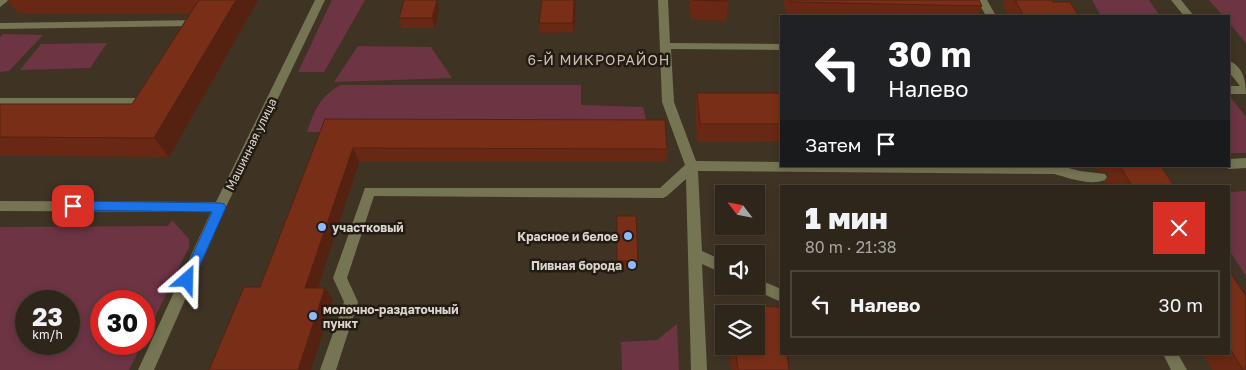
<!DOCTYPE html>
<html lang="ru">
<meta charset="utf-8">
<style>
body{margin:0;font-family:"Golos Text",sans-serif;background:#3b3228;color:#f1f3f6;height:100vh;display:flex;flex-direction:column;font-size:19px;white-space:nowrap}
*{box-sizing:border-box;margin:0}
p{font-size:16px;color:#a7a5a3}
.icon{flex:none;width:28px;height:28px;fill:none;stroke:currentColor;stroke-width:2;stroke-linecap:round;stroke-linejoin:round}
.map{position:relative;flex:1;overflow:hidden}
.panel{position:absolute;left:780px;top:185px;width:450px;height:170px;display:flex;flex-direction:column;background:#2f261b;border-radius:0px;box-shadow:0 2px 8px #0003,0 0 0 1px #4a433a}
.panel>*{flex:none}
.guide{position:absolute;left:780px;top:15px;width:450px;height:152px;border-radius:0px;box-shadow:0 2px 8px #0003,0 0 0 1px #4a433a;background:#202124;color:#fff;overflow:hidden}
.needle{width:32px;rotate:302deg}
.fabs{position:absolute;left:715px;top:185px;display:grid;gap:10px}
.fabs a{display:grid;place-items:center;width:50px;height:50px;border-radius:0px;background:#2f261b;box-shadow:0 2px 8px #0003,0 0 0 1px #4a433a;font-size:25px}
.speed{position:absolute;left:15px;top:290px;display:flex;gap:10px;font-size:25px;font-weight:700;text-align:center}
.speed>*{display:grid;place-content:center;width:65px;height:65px;border-radius:50%;background:#2f261b;box-shadow:0 2px 8px #0003,0 0 0 1px #4a433a;line-height:1}
.speed small{font-size:12px;font-weight:400}
.speed .limit{border:8px solid #d22;background:#fff;color:#111}
.pin{position:absolute;display:grid;place-items:center;width:42px;height:42px;color:#fff;margin:-21px;border-radius:10px;box-shadow:0 2px 8px #0006}
.me{position:absolute;width:55px;margin:-28px;rotate:25deg;stroke-linejoin:round;filter:drop-shadow(0 0 4px #0008)}
.turn{display:flex;align-items:center;gap:18px;height:105px;padding:0 25px;font-size:22px}
.turn .icon{width:65px;height:65px;stroke-width:2.5}
.turn b{display:block;font-size:35px;line-height:42px}
.then{display:flex;align-items:center;height:48px;padding:0 25px;background:#0003;gap:10px;font-size:19px}
.round{display:grid;place-items:center;flex:none;width:52px;height:52px;border-radius:0px;background:#3b3228}
.headline{display:flex;align-items:center;justify-content:space-between;height:85px;padding:0 25px}
h1{font-size:30px;font-weight:800;line-height:38px}
ul{padding:0;list-style:none}
li{display:flex;align-items:center;gap:15px;height:68px;margin:0 10px 8px;padding:0 15px;border:2px solid #4a433a;border-radius:0px}
li div{flex:1}
li b{display:block;font-size:19px}
li em{font-style:normal}
.map>svg:first-child{display:block}
.green{fill:#6d3444;fill-rule:evenodd}
.lines{fill:none;stroke-linecap:round;stroke-linejoin:round}
.minor{fill:#757453;fill-rule:evenodd}
.wall{fill:#682814}
.shaded-wall{fill:#552110}
.building{fill:#792f17;stroke:#552110}
.route{fill:#1a73e8;stroke:#114b97}
.poi-dot{fill:#8eb9fc;stroke:#221c15;stroke-width:2}
.labels{text-anchor:middle;dominant-baseline:central;stroke-width:5;stroke-linejoin:round;paint-order:stroke}
.street-label{font-size:12px;fill:#dcd5cb;stroke:#221c15}
.poi-label{font-size:12px;font-weight:bold;fill:#dcd5cb;stroke:#221c15;text-anchor:start}
.neighbourhood-label{font-size:14px;letter-spacing:1px;fill:#cdbeac;stroke:#221c15}
</style>
<div class="map">
<svg width="1246" height="370" viewBox="0 0 1246 370">
<rect width="100%" height="100%" fill="#3f3324"/>
<path class="green" d="M 332,0 L 365,0 L 324,72 L 298,72 Z
M 1092,0 L 1149,0 L 1160,16 L 1101,16 Z
M 1209,0 L 1246,0 L 1246,43 L 1229,23 L 1229,16 L 1223,16 Z
M 3,34 L 43,35 L 9,71 L 0,72 L 0,37 Z
M 107,43 L 90,68 L 20,70 L 41,44 Z
M 358,46 L 431,47 L 452,78 L 334,82 Z
M 340,85 L 581,85 L 581,105 L 643,107 L 650,134 L 307,132 C 315,109 319,98 340,85 Z
M 1229,98 L 1231,98 L 1246,117 L 1246,153 L 1229,153 Z
M 1246,191 L 1246,276 L 1229,250 L 1229,192 Z
M 172,220 L 189,239 L 189,247 L 144,340 L 144,301 L 101,301 L 101,344 L 142,344 L 129,370 L 0,370 L 0,227 L 168,226 ZM 26,301 L 69,301 L 69,344 L 26,344 Z
M 677,324 L 679,370 L 622,370 L 621,342 L 657,340 Z"/>
<g class="lines">
<path class="minor" d="M 0,0 L 9,0 L 0,7 Z
M 315,0 L 325,0 L 226,207 L 154,370 L 138,370 L 211,212 L 0,211 L 0,201 L 216,202 Z
M 658,0 L 668,0 L 670,43 L 781,44 L 781,50 L 671,49 L 674,102 L 696,161 L 781,162 L 781,166 L 1061,166 L 1080,171 L 1105,174 L 1107,177 L 1105,180 C 1089,186 1070,178 1054,174 L 698,171 L 702,251 L 724,261 L 724,274 L 702,264 L 707,370 L 691,370 L 686,179 L 667,196 L 663,198 L 374,196 L 347,278 L 358,302 L 336,370 L 320,370 L 344,302 L 333,278 L 365,188 L 660,188 L 685,165 L 662,102 Z
M 977,0 L 987,0 L 996,16 L 986,16 Z
M 1171,0 L 1181,0 L 1194,16 L 1184,16 Z
M 198,20 L 203,23 L 196,28 L 192,26 L 0,29 L 0,23 Z
M 1229,61 C 1243,66 1246,81 1246,94 L 1229,94 L 1229,86 L 1240,86 L 1229,72 Z
M 147,93 L 153,97 L 147,105 L 143,106 L 0,106 L 0,98 L 140,98 Z
M 1246,158 L 1246,168 L 1229,169 L 1224,166 L 1229,166 L 1229,159 Z
M 756,278 L 781,289 L 781,302 L 751,288 L 750,286 L 756,286 Z
M 1163,354 L 1178,354 L 1187,370 L 1171,370 Z"/>
</g>
<path class="wall" d="M 7,0 L 258,0 L 169,157 L 0,156 L 0,104 L 132,104 L 190,13 L 18,13 Z
M 576,0 L 574,32 L 540,33 L 539,23 Z
M 689,0 L 729,0 L 726,21 L 691,20 Z
M 784,0 L 979,0 L 982,6 L 977,16 L 786,16 L 784,3 Z
M 1004,0 L 1052,0 L 1053,2 L 1079,16 L 1009,16 L 1003,6 L 1005,2 Z
M 439,9 L 435,28 L 402,28 L 399,18 Z
M 697,93 L 781,93 L 781,141 L 697,142 L 695,111 Z
M 325,119 L 667,149 L 666,162 L 359,162 L 317,288 L 325,288 L 333,300 L 260,287 Z
M 1095,166 L 1161,166 L 1174,186 L 1107,186 L 1104,182 L 1109,176 L 1105,172 L 1098,171 Z
M 617,216 L 638,261 L 637,269 L 617,269 Z
M 1229,270 L 1246,370 L 1212,370 L 1203,354 L 1229,354 Z
M 731,305 L 779,307 L 781,321 L 781,354 L 787,354 L 789,370 L 731,370 L 729,346 L 756,346 L 756,314 L 728,314 Z"/>
<path class="shaded-wall" d="M 236,0 L 258,0 L 169,157 L 154,138 Z
M 437,0 L 439,9 L 435,28 L 432,18 Z
M 574,0 L 576,0 L 574,32 L 573,23 Z
M 353,148 L 359,162 L 314,300 L 305,288 Z
M 325,288 L 333,300 L 311,370 L 298,370 Z"/>
<path class="building" d="M 199,0 L 236,0 L 154,138 L 0,137 L 0,104 L 132,104 Z
M 404,0 L 437,0 L 432,18 L 399,18 Z
M 542,0 L 574,0 L 573,23 L 539,23 Z
M 693,0 L 729,0 L 729,1 Z
M 791,0 L 979,0 L 982,6 L 791,2 Z
M 1015,0 L 1052,0 L 1053,2 L 1070,2 L 1079,16 L 1024,16 Z
M 697,93 L 781,93 L 781,124 L 700,124 Z
M 325,119 L 665,120 L 667,149 L 353,148 L 305,288 L 325,288 L 298,370 L 209,370 L 244,287 L 260,287 Z
M 1120,166 L 1161,166 L 1174,186 L 1132,186 Z
M 617,216 L 636,216 L 638,261 L 617,261 Z
M 1229,270 L 1246,296 L 1246,370 L 1243,370 L 1229,347 Z
M 731,305 L 779,307 L 781,321 L 781,354 L 787,354 L 789,370 L 738,370 L 735,346 L 756,346 L 756,314 L 732,314 Z"/>
<path class="route" d="M 73,201 L 220,203 L 224,204 L 226,207 L 192,283 L 187,285 L 183,283 L 181,280 L 212,212 L 73,210 L 69,209 L 67,206 L 69,202 Z"/>
<g class="poi-dot">
<circle cx="322" cy="227" r="5"/>
<circle cx="628" cy="236" r="5"/>
<circle cx="632" cy="265" r="5"/>
<circle cx="313" cy="316" r="5"/>
</g>
<g class="labels">
<g class="street-label">
<text transform="translate(251 144) rotate(-64)">Машинная улица</text>
</g>
<g class="poi-label">
<text x="332" y="227">участковый</text>
<text x="618" y="236" text-anchor="end">Красное и белое</text>
<text x="622" y="265" text-anchor="end">Пивная борода</text>
<text x="323" y="309">молочно-раздаточный<tspan x="323" dy="14">пункт</tspan></text>
</g>
<g class="neighbourhood-label">
<text x="599" y="59">6-Й МИКРОРАЙОН</text>
</g>
</g>
</svg>
<div class="fabs">
<a><svg class="needle" viewBox="-14 -14 28 28"><path d="M0-13l5 13h-10z" fill="#e53935"/><path d="M0 13l5-13h-10z" fill="#a7a5a3"/></svg></a>
<a><svg class="icon" aria-label="sound" viewBox="0 0 24 24"><path d="M4 9h4l5-4v14l-5-4H4zM17 9q2 3 0 6"/></svg></a>
<a><svg class="icon" aria-label="layers" viewBox="0 0 24 24"><path d="M12 4l9 5-9 5-9-5zM3 14l9 5 9-5"/></svg></a>
</div>
<div class="speed"><div>23<small>km/h</small></div><div class="limit">30</div></div>
<div class="pin" style="left:73px;top:206px;background:#d93025"><svg class="icon" aria-label="arrive" viewBox="0 0 24 24"><path d="M6 21V4h12l-3 4 3 4H6"/></svg></div>
<svg class="me" style="left:187px;top:280px" viewBox="-20 -20 40 40"><path d="M0-17L14 15 0 8-14 15z" fill="#1a73e8" stroke="#fff" stroke-width="4"/></svg>
<div class="guide">
<div class="turn"><svg class="icon" aria-label="left" viewBox="0 0 24 24"><path d="M17 20v-9H6M10 6l-5 5 5 5"/></svg><div><b>30 m</b>Налево</div></div>
<div class="then">Затем<svg class="icon" aria-label="arrive" viewBox="0 0 24 24"><path d="M6 21V4h12l-3 4 3 4H6"/></svg></div>
</div>
<section class="panel">
<div class="headline"><div><h1>1 мин</h1><p>80 m · 21:38</p></div><a class="round" style="background:#d93025;color:#fff"><svg class="icon" aria-label="close" viewBox="0 0 24 24"><path d="M6 6l12 12M18 6L6 18"/></svg></a></div>
<ul>
<li><svg class="icon" aria-label="left" viewBox="0 0 24 24"><path d="M17 20v-9H6M10 6l-5 5 5 5"/></svg><div><b>Налево</b></div><em>30 m</em></li>
</ul>
</section>
</div>
